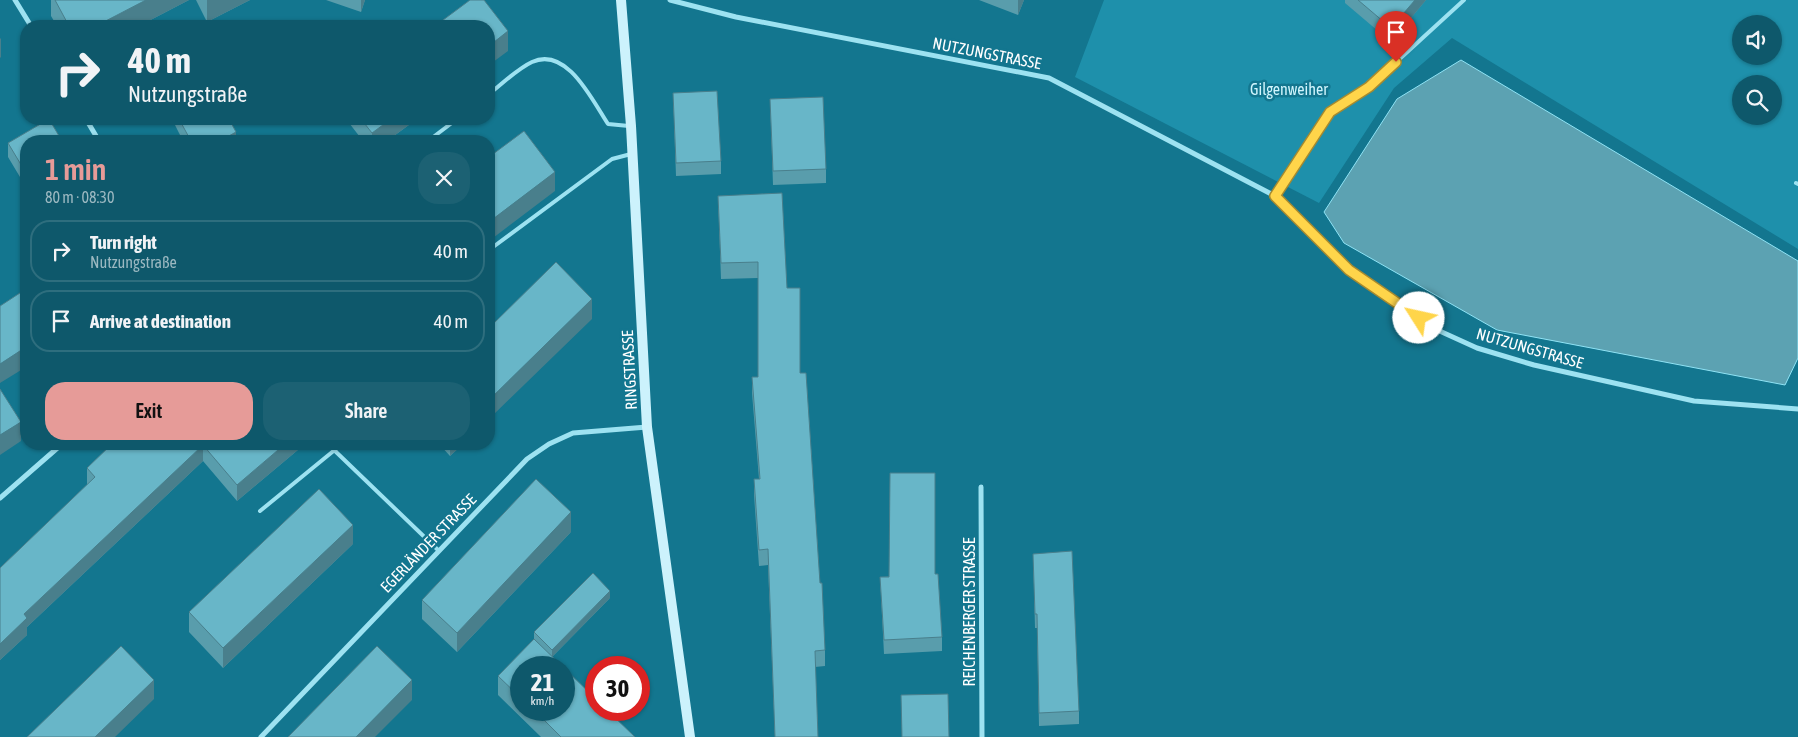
<!DOCTYPE html>
<meta charset="utf-8">
<style>
body{margin:0;font-family:"Asap Condensed",sans-serif;background:#1c6173;color:#f1f3f6;height:100vh;display:flex;flex-direction:column;font-size:19px;white-space:nowrap}
*{box-sizing:border-box;margin:0}
p{font-size:16px;color:#9bb8c1}
.icon{flex:none;width:28px;height:28px;fill:none;stroke:currentColor;stroke-width:2;stroke-linecap:round;stroke-linejoin:round}
.map{position:relative;flex:1;overflow:hidden}
.sheet{position:absolute;left:20px;top:135px;width:475px;height:315px;display:flex;flex-direction:column;background:#0e586b;border-radius:20px;box-shadow:0 1px 4px #0004}
.sheet>*{flex:none}
.banner{position:absolute;left:20px;top:20px;width:475px;height:105px;border-radius:20px;box-shadow:0 1px 4px #0004;background:#0e586b;color:#f1f3f6;overflow:hidden}
.controls{position:absolute;left:1732px;top:15px;display:grid;gap:10px}
.controls a{display:grid;place-items:center;width:50px;height:50px;border-radius:50%;background:#0e586b;box-shadow:0 1px 4px #0004;font-size:25px}
.speed{position:absolute;left:510px;top:656px;display:flex;gap:10px;font-size:25px;font-weight:700;text-align:center}
.speed>*{display:grid;place-content:center;width:65px;height:65px;border-radius:50%;background:#0e586b;box-shadow:0 1px 4px #0004;line-height:1}
.speed small{font-size:12px;font-weight:400}
.speed .limit{border:8px solid #d22;background:#fff;color:#111}
.pin{position:absolute;display:grid;place-items:center;width:42px;height:42px;color:#fff;margin:-51px -21px;border-radius:50% 50% 50% 0;rotate:-45deg;box-shadow:0 0 5px #0007}
.pin .icon{rotate:45deg}
.me{position:absolute;width:55px;margin:-28px;rotate:305deg;stroke-linejoin:round;filter:drop-shadow(0 0 4px #0008)}
.turn{display:flex;align-items:center;gap:18px;height:105px;padding:0 25px;font-size:22px}
.turn .icon{width:65px;height:65px;stroke-width:2.5}
.turn b{display:block;font-size:35px;line-height:42px}
.round{display:grid;place-items:center;flex:none;width:52px;height:52px;border-radius:20px;background:#1c6173}
.overview{display:flex;align-items:center;justify-content:space-between;height:85px;padding:0 25px}
h1{font-size:30px;font-weight:600;line-height:38px;color:#e69b98}
.button{display:flex;gap:10px;margin-top:auto;padding:10px 25px}
.button a{flex:1;height:58px;border-radius:20px;background:#e69b98;color:#111;font-size:20px;font-weight:600;line-height:58px;text-align:center}
.button a+a{background:#1c6173;color:#f1f3f6}
ul{padding:0;list-style:none}
li{display:flex;align-items:center;gap:15px;height:62px;margin:0 10px 8px;padding:0 15px;border:2px solid #2e6e7e;border-radius:20px}
li div{flex:1}
li b{display:block;font-size:19px}
li em{font-style:normal}
.map>svg:first-child{display:block}
.green{fill:#1e90ab;fill-rule:evenodd}
.water{fill:#5ca2b2;stroke:#8fe3f5}
.lines{fill:none;stroke-linecap:round;stroke-linejoin:round}
.lane{stroke:#9de2f1;stroke-width:4}
.street{stroke:#9de2f1;stroke-width:5}
.secondary{stroke:#ccf2fc;stroke-width:10}
.wall{fill:#599dac}
.shaded-wall{fill:#497f8c}
.building{fill:#68b6c8;stroke:#497f8c}
.route-casing{stroke:#a68a30;stroke-width:12}
.route{stroke:#ffd54a;stroke-width:9}
.labels{text-anchor:middle;dominant-baseline:central;stroke-width:5;stroke-linejoin:round;paint-order:stroke}
.street-label{font-size:16px;fill:#fff;stroke:#13768f}
.park-label{font-size:16px;fill:#d0f5fd;stroke:#13768f}
</style>
<div class="map">
<svg width="1798" height="737" viewBox="0 0 1798 737">
<rect width="100%" height="100%" fill="#13768f"/>
<path class="green" d="M 1104,0 L 1798,0 L 1798,249 L 1452,38 L 1394,88 L 1319,203 L 1075,77 ZM 1741,24 L 1774,24 L 1774,56 L 1741,56 ZM 1741,84 L 1774,84 L 1774,116 L 1741,116 Z"/>
<path class="water" d="M 1461,60 L 1798,261 L 1798,358 L 1785,385 L 1497,330 L 1344,243 L 1324,212 L 1397,99 Z"/>
<g class="lines">
<path class="lane" d="M 489,94 C 502,84 517,69 532,62 C 567,46 592,100 608,124 L 629,126
M 428,141 L 457,119
M 1796,183 L 1798,184
M 1275,196 L 1330,112 L 1369,87 L 1464,0
M 489,250 L 612,159 L 631,154
M 334,450 L 438,550
M 260,511 L 342,444"/>
<path class="street" d="M 15,0 L 31,26
M 670,0 L 736,17 L 1049,78 L 1275,196 L 1349,270 L 1433,328 L 1477,348 L 1534,365 L 1694,401 L 1798,409
M 86,119 L 99,141
M 981,487 L 982,737
M 0,498 L 62,444
M 261,737 L 527,459 L 549,444 L 573,433 L 647,427"/>
<path class="secondary" d="M 621,0 L 631,126 L 647,427 L 690,737"/>
</g>
<path class="wall" d="M 51,0 L 189,0 L 139,26 L 57,26 L 51,16 Z
M 196,0 L 250,0 L 207,22 Z
M 326,0 L 365,0 L 361,12 Z
M 979,0 L 1024,0 L 1018,15 Z
M 1345,0 L 1426,0 L 1391,42 L 1345,3 Z
M 673,93 L 721,161 L 721,174 L 676,176 Z
M 770,99 L 826,169 L 826,183 L 773,185 Z
M 172,119 L 229,119 L 236,141 L 183,141 Z
M 346,119 L 417,119 L 387,141 L 363,141 Z
M 26,141 L 26,187 L 8,157 L 8,143 Z
M 718,196 L 787,288 L 800,373 L 825,650 L 825,666 L 815,667 L 818,737 L 775,737 L 768,565 L 759,566 L 754,495 L 754,479 L 759,479 L 752,393 L 752,377 L 758,377 L 758,278 L 721,279 Z
M 112,444 L 305,444 L 237,501 L 203,461 L 27,627 L 27,635 L 0,660 L 0,568 L 87,485 L 87,468 Z
M 439,444 L 463,444 L 450,456 Z
M 571,532 L 457,652 L 422,619 L 422,600 Z
M 353,544 L 223,668 L 189,632 L 189,612 Z
M 1033,554 L 1079,711 L 1079,724 L 1039,726 L 1037,628 L 1035,628 Z
M 935,574 L 942,637 L 942,651 L 884,654 L 880,577 Z
M 610,598 L 552,657 L 521,668 L 521,710 L 564,710 L 635,737 L 541,737 L 498,695 L 498,676 L 534,639 L 534,632 Z"/>
<path class="shaded-wall" d="M 146,0 L 189,0 L 139,26 L 96,26 Z
M 207,0 L 250,0 L 207,22 Z
M 361,0 L 365,0 L 361,12 Z
M 1018,0 L 1024,0 L 1018,15 Z
M 1415,0 L 1426,0 L 1391,42 L 1391,28 Z
M 508,31 L 508,51 L 489,65 L 489,46 Z
M 1,38 L 1,57 L 0,58 L 0,39 Z
M 391,119 L 417,119 L 387,141 L 372,141 L 372,133 Z
M 236,132 L 236,141 L 227,141 L 227,137 Z
M 555,172 L 555,191 L 489,241 L 489,222 Z
M 592,299 L 592,319 L 489,419 L 489,400 Z
M 26,347 L 26,367 L 0,383 L 0,364 Z
M 21,422 L 21,441 L 0,455 L 0,435 Z
M 285,444 L 305,444 L 237,501 L 237,485 Z
M 450,444 L 463,444 L 450,456 Z
M 203,445 L 203,461 L 27,627 L 27,635 L 0,660 L 0,644 L 24,614 Z
M 571,512 L 571,532 L 457,652 L 457,633 Z
M 353,525 L 353,544 L 223,668 L 223,648 Z
M 610,591 L 610,598 L 552,657 L 552,650 Z
M 154,680 L 154,699 L 115,737 L 95,737 Z
M 412,680 L 412,700 L 375,737 L 356,737 Z"/>
<path class="building" d="M 55,0 L 146,0 L 96,26 L 69,26 Z
M 470,0 L 484,0 L 508,31 L 489,46 L 489,26 L 435,26 Z
M 1358,0 L 1415,0 L 1391,28 Z
M 717,91 L 721,161 L 676,163 L 673,93 Z
M 823,97 L 826,169 L 773,171 L 770,99 Z
M 49,119 L 62,141 L 26,141 L 26,173 L 8,143 Z
M 179,119 L 229,119 L 236,132 L 227,137 L 229,141 L 191,141 Z
M 361,119 L 391,119 L 372,133 Z
M 524,131 L 555,172 L 489,222 L 489,157 Z
M 782,193 L 787,288 L 800,288 L 800,373 L 806,373 L 820,583 L 822,583 L 825,650 L 815,651 L 818,737 L 775,737 L 768,549 L 759,550 L 754,479 L 760,479 L 752,377 L 758,377 L 758,262 L 721,263 L 718,196 Z
M 556,262 L 592,299 L 489,400 L 489,328 Z
M 26,289 L 26,347 L 0,364 L 0,306 Z
M 0,389 L 21,422 L 0,435 Z
M 112,444 L 285,444 L 237,485 L 203,445 L 24,614 L 27,618 L 0,644 L 0,568 L 95,477 L 87,468 Z
M 890,473 L 935,473 L 935,574 L 938,574 L 942,637 L 884,640 L 880,577 L 889,577 Z
M 536,479 L 571,512 L 457,633 L 422,600 Z
M 319,489 L 353,525 L 223,648 L 189,612 Z
M 1072,551 L 1079,711 L 1039,713 L 1037,614 L 1035,614 L 1033,554 Z
M 593,573 L 610,591 L 552,650 L 534,632 Z
M 534,639 L 564,668 L 521,668 L 521,698 L 498,676 Z
M 121,646 L 154,680 L 95,737 L 27,737 Z
M 377,646 L 412,680 L 356,737 L 288,737 Z
M 564,668 L 596,699 L 596,710 L 607,710 L 635,737 L 561,737 L 534,710 L 564,710 Z
M 948,694 L 949,737 L 902,737 L 901,695 Z"/>
<g class="lines">
<defs>
<path id="route" d="M 1396,62 L 1369,87 L 1330,112 L 1275,196 L 1349,270 L 1419,318"/>
</defs>
<use href="#route" class="route-casing"/>
<use href="#route" class="route"/>
</g>
<g class="labels">
<g class="street-label">
<text transform="translate(987 53) rotate(11)">NUTZUNGSTRASSE</text>
<text transform="translate(1530 348) rotate(16)">NUTZUNGSTRASSE</text>
<text transform="translate(629 370) rotate(-93)">RINGSTRASSE</text>
<text transform="translate(428 543) rotate(-46)">EGERLÄNDER STRASSE</text>
<text transform="translate(969 612) rotate(-90)">REICHENBERGER STRASSE</text>
</g>
<g class="park-label">
<text x="1289" y="89">Gilgenweiher</text>
</g>
</g>
</svg>
<div class="controls">
<a><svg class="icon" aria-label="sound" viewBox="0 0 24 24"><path d="M4 9h4l5-4v14l-5-4H4zM17 9q2 3 0 6"/></svg></a>
<a><svg class="icon" aria-label="search" viewBox="0 0 24 24"><circle cx="10" cy="10" r="6"/><path d="M15 15l6 6"/></svg></a>
</div>
<div class="speed"><div>21<small>km/h</small></div><div class="limit">30</div></div>
<div class="pin" style="left:1396px;top:62px;background:#d93025"><svg class="icon" aria-label="arrive" viewBox="0 0 24 24"><path d="M6 21V4h12l-3 4 3 4H6"/></svg></div>
<svg class="me" style="left:1419px;top:318px" viewBox="-20 -20 40 40"><circle r="19" fill="#fff"/><path d="M0-13L10 11 0 6-10 11z" fill="#ffd54a"/></svg>
<div class="banner">
<div class="turn"><svg class="icon" aria-label="right" viewBox="0 0 24 24"><path d="M7 20v-9h11M14 6l5 5-5 5"/></svg><div><b>40 m</b>Nutzungstraße</div></div>
</div>
<section class="sheet">
<div class="overview"><div><h1>1 min</h1><p>80 m · 08:30</p></div><a class="round"><svg class="icon" aria-label="close" viewBox="0 0 24 24"><path d="M6 6l12 12M18 6L6 18"/></svg></a></div>
<ul>
<li><svg class="icon" aria-label="right" viewBox="0 0 24 24"><path d="M7 20v-9h11M14 6l5 5-5 5"/></svg><div><b>Turn right</b><p>Nutzungstraße</p></div><em>40 m</em></li>
<li><svg class="icon" aria-label="arrive" viewBox="0 0 24 24"><path d="M6 21V4h12l-3 4 3 4H6"/></svg><div><b>Arrive at destination</b></div><em>40 m</em></li>
</ul>
<div class="button"><a>Exit</a><a>Share</a></div>
</section>
</div>
